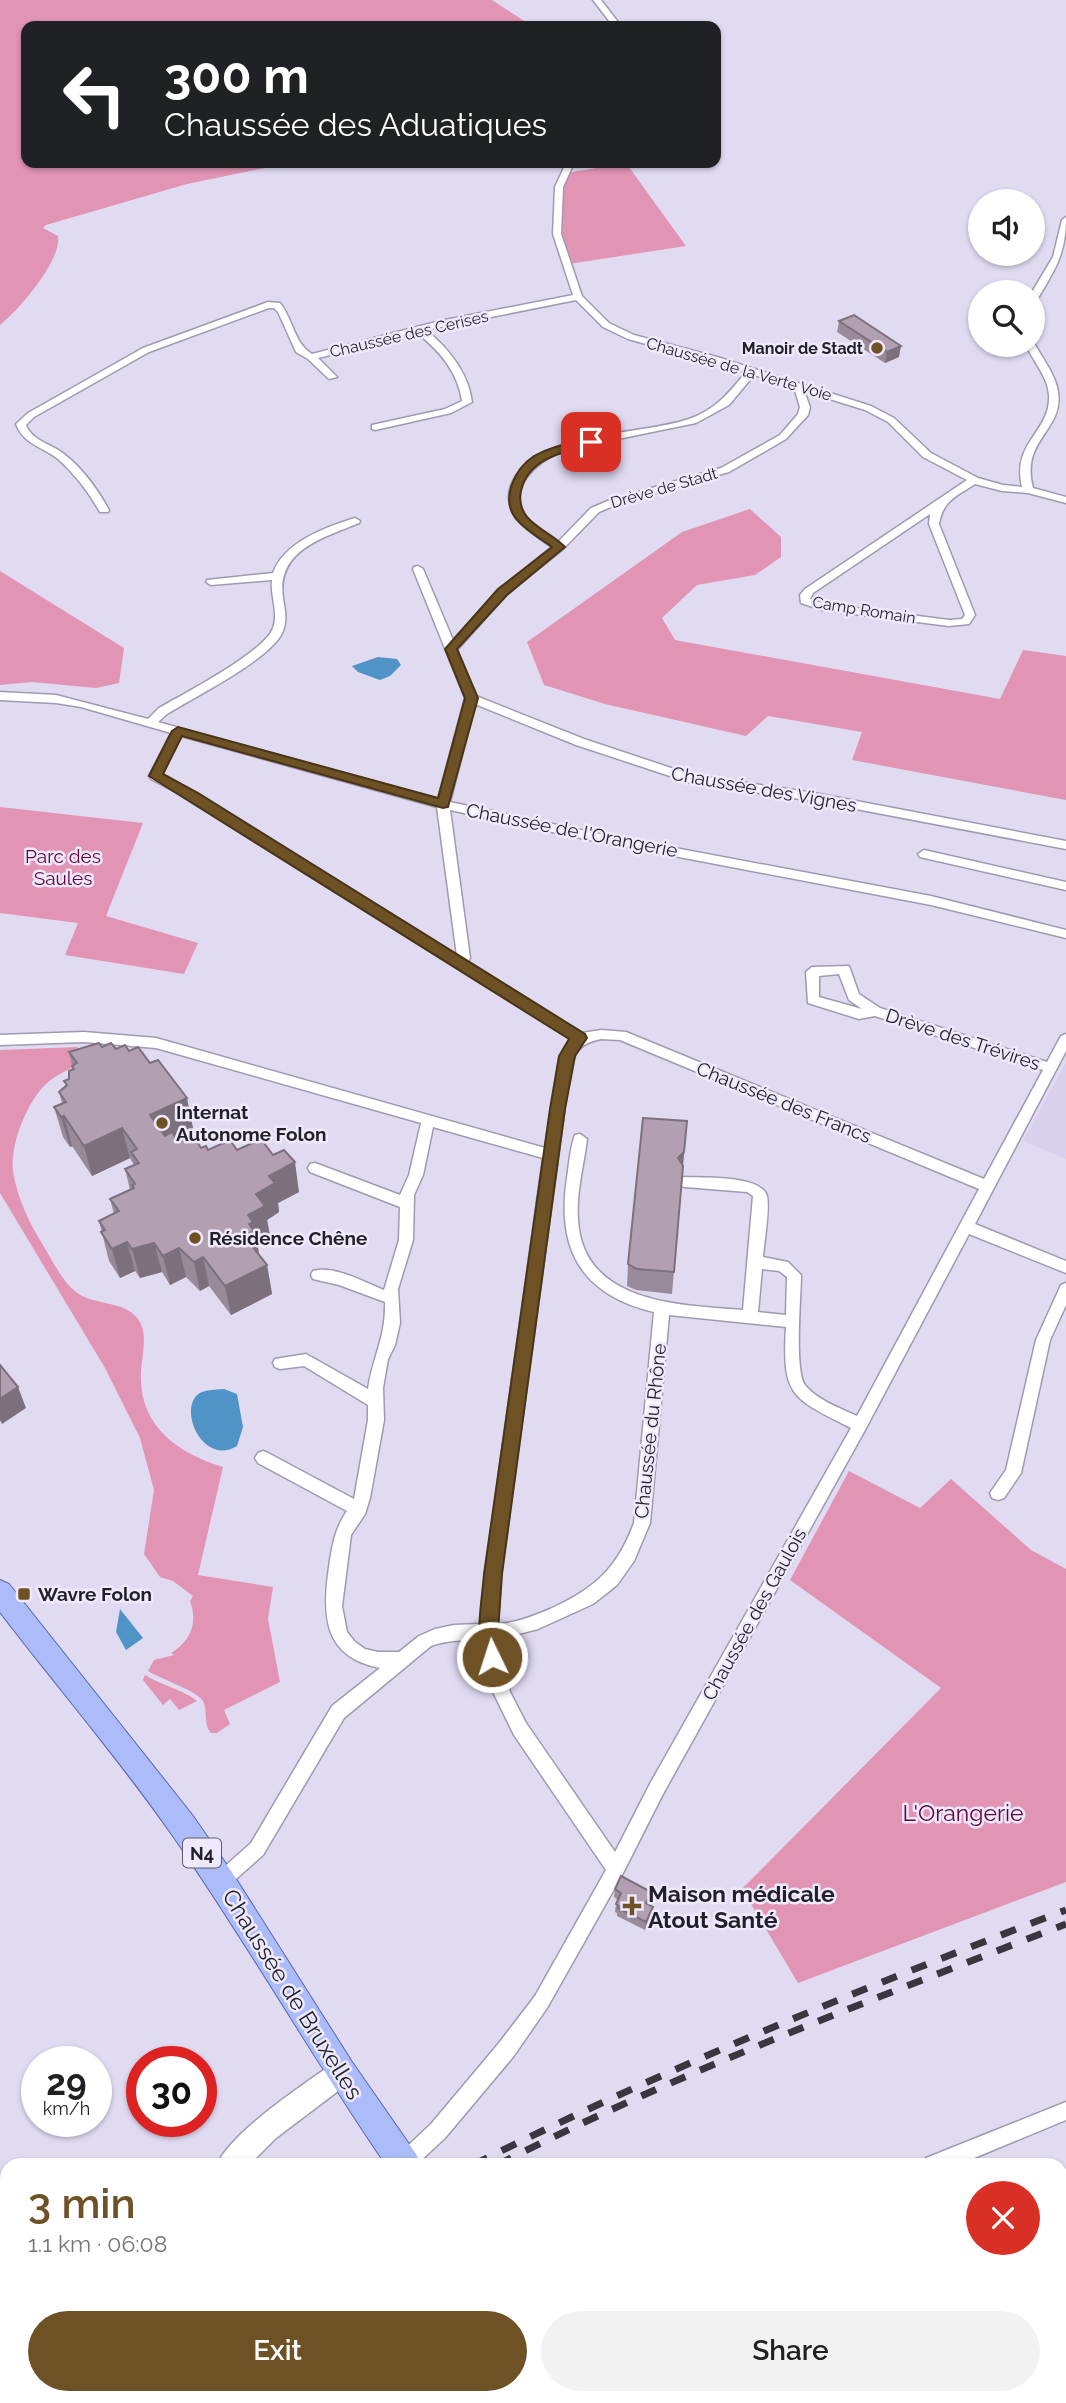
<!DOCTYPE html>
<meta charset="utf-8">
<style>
body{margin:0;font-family:Raleway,sans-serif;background:#f2f2f2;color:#202124;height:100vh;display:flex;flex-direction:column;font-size:26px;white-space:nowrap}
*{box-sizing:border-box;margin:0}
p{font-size:23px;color:#757577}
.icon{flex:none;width:38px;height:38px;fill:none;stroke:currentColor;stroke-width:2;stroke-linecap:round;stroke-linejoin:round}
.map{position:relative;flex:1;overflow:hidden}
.sheet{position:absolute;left:0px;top:2158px;width:1068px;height:247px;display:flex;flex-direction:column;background:#fff;border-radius:21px 21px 0 0;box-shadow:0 2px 5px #0004}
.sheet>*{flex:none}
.top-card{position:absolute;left:21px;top:21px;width:700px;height:147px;border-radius:14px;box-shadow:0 2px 5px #0004;background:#202124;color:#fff;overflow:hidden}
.fabs{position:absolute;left:968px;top:189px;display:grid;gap:14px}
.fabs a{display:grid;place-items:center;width:77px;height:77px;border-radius:50%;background:#fff;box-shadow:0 2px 5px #0004;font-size:35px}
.speed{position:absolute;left:21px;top:2046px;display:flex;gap:14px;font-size:35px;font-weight:700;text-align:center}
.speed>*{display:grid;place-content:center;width:91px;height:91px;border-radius:50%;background:#fff;box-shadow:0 2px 5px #0004;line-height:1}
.speed small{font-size:18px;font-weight:400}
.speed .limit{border:10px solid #d22;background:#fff;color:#111}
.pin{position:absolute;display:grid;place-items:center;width:60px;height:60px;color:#fff;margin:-30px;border-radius:14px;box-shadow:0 4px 10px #0006}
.me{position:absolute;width:77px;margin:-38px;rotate:356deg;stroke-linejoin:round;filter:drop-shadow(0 0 5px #0008)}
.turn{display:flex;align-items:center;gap:24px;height:147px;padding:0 28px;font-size:32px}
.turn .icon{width:91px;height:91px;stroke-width:2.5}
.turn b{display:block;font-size:49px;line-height:60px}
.round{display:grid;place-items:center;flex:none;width:74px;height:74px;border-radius:37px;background:#f2f2f2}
.summary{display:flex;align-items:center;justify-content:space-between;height:119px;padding:0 28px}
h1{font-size:42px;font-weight:600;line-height:52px;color:#6e5125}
.button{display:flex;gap:14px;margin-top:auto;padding:14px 28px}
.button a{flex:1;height:80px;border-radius:42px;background:#6e5125;color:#fff;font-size:28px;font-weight:600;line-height:80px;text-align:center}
.button a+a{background:#f2f2f2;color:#202124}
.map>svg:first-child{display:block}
.built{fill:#d9d0ee}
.green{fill:#e294b5}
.water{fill:#5093c7}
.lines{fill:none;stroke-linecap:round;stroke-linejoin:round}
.minor-casing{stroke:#a099b0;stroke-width:3}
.tertiary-casing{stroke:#a099b0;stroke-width:3}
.primary-casing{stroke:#5866ae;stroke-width:2}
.minor{fill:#fff;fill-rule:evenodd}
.tertiary{fill:#fff;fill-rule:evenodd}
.primary{fill:#acbbfa;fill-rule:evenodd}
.rail{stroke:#393640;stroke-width:7;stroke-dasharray:16 16;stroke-linecap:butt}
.wall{fill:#998a99}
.shaded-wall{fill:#7d707d}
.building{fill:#b2a0b2;stroke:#7d707d;stroke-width:2}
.route{fill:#6e5125;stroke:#483518;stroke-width:2}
.poi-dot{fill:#6e5125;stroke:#eee9fc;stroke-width:2.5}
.labels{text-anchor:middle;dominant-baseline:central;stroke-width:5;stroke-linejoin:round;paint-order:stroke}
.far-street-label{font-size:16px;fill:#211f27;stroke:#eee9fc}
.far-poi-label{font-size:16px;font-weight:bold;fill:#211f27;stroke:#eee9fc;text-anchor:end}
.shield{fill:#eee9fc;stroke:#5e5c67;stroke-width:2}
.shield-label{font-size:18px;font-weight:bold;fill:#211f27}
.street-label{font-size:19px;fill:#211f27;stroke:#eee9fc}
.park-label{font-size:19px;fill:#64023b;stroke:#eee9fc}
.poi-label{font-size:19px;font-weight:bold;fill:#211f27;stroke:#eee9fc;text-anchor:start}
.near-park-label{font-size:23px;fill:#64023b;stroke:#eee9fc}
.near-poi-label{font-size:23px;font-weight:bold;fill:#211f27;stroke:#eee9fc;text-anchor:start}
.near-street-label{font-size:23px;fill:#211f27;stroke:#eee9fc}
</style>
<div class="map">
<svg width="1066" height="2403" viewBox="0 0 1066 2403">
<rect width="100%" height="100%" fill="#e1dbf2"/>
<path class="built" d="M 1066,1062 L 1066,1159 L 1023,1141 Z"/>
<path class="green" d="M 0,0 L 492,0 L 532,26 L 26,26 L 26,163 L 289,163 L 187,184 L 46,225 L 43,228 L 58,236 C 62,260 19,310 0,325 Z
M 626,163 L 686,246 L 569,264 C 559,230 558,208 567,173 Z
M 750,509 L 781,537 L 781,557 L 755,575 L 697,585 L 662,618 L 675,640 L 1000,699 L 1023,650 L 1066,656 L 1066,800 L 852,760 L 862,732 L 768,716 L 746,736 L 605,704 L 544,685 L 527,642 L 682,532 Z
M 0,571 L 124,648 L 119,683 L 96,688 L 32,682 L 0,685 Z
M 0,807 L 143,823 L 106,916 L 198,943 L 184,974 L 65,955 L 78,923 L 0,913 Z
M 77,1047 L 88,1061 C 74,1067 58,1073 46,1084 C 27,1102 10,1144 13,1171 C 17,1197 29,1223 43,1245 C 52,1260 62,1281 76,1292 C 95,1307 129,1299 141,1324 C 147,1338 142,1357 141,1371 C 138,1425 176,1452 223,1467 L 198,1575 L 273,1587 L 268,1619 L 280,1682 L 224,1710 L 230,1724 L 217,1733 L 211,1733 C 203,1724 208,1711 203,1701 C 197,1691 159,1678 148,1671 L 154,1660 L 174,1655 L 171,1653 C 191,1641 198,1623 190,1601 L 193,1596 L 173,1581 L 160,1577 L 144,1554 L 154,1490 L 140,1438 L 105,1368 L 0,1193 L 0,1050 Z
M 849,1471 L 920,1508 L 951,1479 L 1031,1550 L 1066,1569 L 1066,1882 L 798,1983 L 742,1889 L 941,1688 L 790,1580 Z
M 145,1675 C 161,1685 186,1691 197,1701 L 179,1710 L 170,1699 L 163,1705 L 143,1680 Z"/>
<path class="water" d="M 378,657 L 397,659 L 401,665 L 390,676 L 380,680 L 358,672 L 352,666 Z
M 224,1389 L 237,1394 L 243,1427 L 237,1446 C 204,1466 179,1413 197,1395 C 204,1389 215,1390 224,1389 Z
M 120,1609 L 143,1638 L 126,1650 L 116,1632 Z"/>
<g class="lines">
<defs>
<path id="minor" d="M 593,0 L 601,0 L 621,26 L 613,26 Z
M 566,163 L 574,163 L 563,187 L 561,234 L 582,296 L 609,323 L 634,335 L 717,357 L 871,406 L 894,418 L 931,453 L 978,478 L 1003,485 L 1022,487 C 1011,442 1051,432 1049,395 C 1048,377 1033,361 1026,345 L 1034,343 C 1042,358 1056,375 1058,392 C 1064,431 1020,439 1033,488 L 1066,497 L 1066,503 L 1028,493 L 1002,491 L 975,484 C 957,496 943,500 939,524 L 975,615 L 969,624 L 949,626 L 822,610 L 801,603 L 800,595 L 805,589 L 967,480 L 923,457 L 888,422 L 865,410 L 804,391 L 810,407 L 808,415 L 786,439 L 729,472 L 618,504 L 599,512 L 563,549 L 507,594 L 457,650 L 476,696 L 584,739 L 692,775 L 814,793 L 1066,841 L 1066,849 L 814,801 L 691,783 L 576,745 L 475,704 L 450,802 L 590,832 L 931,896 L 1066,930 L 1066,938 L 931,905 L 590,840 L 450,810 L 470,958 L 468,962 L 582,1033 L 601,1030 L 626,1032 L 984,1179 L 1043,1070 L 875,1016 L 859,1019 L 808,1003 L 806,972 L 812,967 L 849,966 L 859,994 L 880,1008 L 1047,1062 L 1061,1036 L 1066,1034 L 1066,1051 L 975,1224 L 1066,1261 L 1066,1273 L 969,1234 L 865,1430 L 663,1794 L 622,1875 L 547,2008 L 513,2057 L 445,2138 L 416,2165 L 395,2165 L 397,2156 L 431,2124 L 499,2043 L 535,1996 L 606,1870 L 514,1735 L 494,1694 L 482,1640 C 465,1640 447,1640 431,1646 L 344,1718 L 263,1855 L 227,1887 L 221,1890 L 215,1887 L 212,1881 L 215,1875 L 251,1843 L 332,1706 L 380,1668 C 323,1657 322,1615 329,1567 C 332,1546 335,1528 347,1511 L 258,1463 L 255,1458 L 258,1453 L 263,1451 L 268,1453 L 354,1499 L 368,1420 L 368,1405 L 304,1366 L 280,1369 L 275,1367 L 273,1363 L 275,1359 L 306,1354 L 368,1389 C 373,1356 386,1337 385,1302 L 339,1285 L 313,1279 L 311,1275 L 313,1271 C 334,1265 364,1282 384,1290 L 399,1240 L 400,1207 L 310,1172 L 308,1168 L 310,1164 L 315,1163 L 400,1195 L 409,1175 L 421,1123 L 156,1048 L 84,1042 L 0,1045 L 0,1035 L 84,1032 L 156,1038 L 545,1148 L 559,1062 L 571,1039 L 189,799 L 151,779 L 149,776 L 171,733 L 81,707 L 56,703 L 0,700 L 0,692 L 56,695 L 148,719 L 159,708 C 183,694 266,651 273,628 C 279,612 270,596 272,580 L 211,585 L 206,582 L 207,580 L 273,573 C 284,542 326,527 355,518 L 360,521 L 359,523 C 323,538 276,550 283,598 C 285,611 288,623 281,635 C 265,662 196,696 167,714 L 158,722 L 438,799 L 465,698 L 413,569 L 414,567 L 418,566 L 423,569 L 453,640 L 499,590 L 552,547 C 531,533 497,512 513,481 C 541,430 639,436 689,419 C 715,410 729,393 746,372 L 628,339 L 603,327 L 576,300 L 426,330 C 449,349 468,372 472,402 L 451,413 L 375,430 L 372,429 L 372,425 L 445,409 L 462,401 C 458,372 439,350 417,333 L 318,358 L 337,377 L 329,379 L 308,359 L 296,352 L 278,312 L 274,308 L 269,308 L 149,352 L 34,417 L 26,425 C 32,441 52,444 64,454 C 82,468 98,490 109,510 L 108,512 L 100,512 C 89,493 75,474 58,459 C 43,447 23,444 16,424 L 28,413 L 143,348 L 268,302 L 280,303 C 293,319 294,343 312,354 L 440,321 L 573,295 L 553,234 L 555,187 ZM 754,375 L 794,387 L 800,407 L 798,414 L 780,435 L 721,468 L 610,500 L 591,508 L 558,542 C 548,535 535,528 527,518 C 504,487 538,461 564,450 L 696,423 L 729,405 ZM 930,514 L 929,524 L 965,615 L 962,619 L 949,620 L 824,604 L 810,599 L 813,593 ZM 181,736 L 437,807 L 457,956 L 197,793 L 162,775 ZM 839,974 L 849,1000 L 862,1009 L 819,997 L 819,976 ZM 601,1039 L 620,1040 L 979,1189 L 857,1416 C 840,1408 817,1400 805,1385 C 794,1370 801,1296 801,1275 L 788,1262 L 763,1257 C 764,1244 770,1208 767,1196 C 761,1175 704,1178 685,1177 L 680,1178 L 678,1182 L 680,1186 L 685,1187 L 747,1192 L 753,1196 L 743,1310 C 680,1305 582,1304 578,1219 C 576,1192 584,1165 587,1139 L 580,1134 L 575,1135 C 570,1148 569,1165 567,1178 C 556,1250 582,1295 654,1312 L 634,1523 C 617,1569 594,1589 550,1609 C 533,1616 516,1623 498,1624 L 501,1574 L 569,1076 C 574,1053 577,1044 601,1039 ZM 433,1127 L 543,1158 L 485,1574 L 481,1624 L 454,1625 L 435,1629 L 419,1636 L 399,1652 L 378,1652 L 365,1649 L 355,1642 L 347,1632 L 342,1606 L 351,1535 L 365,1514 L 370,1498 L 384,1420 L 383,1388 L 388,1359 L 395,1345 L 400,1323 L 398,1289 L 413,1240 L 414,1195 L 423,1175 ZM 762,1269 L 779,1271 L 787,1277 L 786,1315 L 758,1312 ZM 669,1315 L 786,1327 C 782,1396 791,1398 851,1428 L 651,1782 L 615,1852 L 526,1723 L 510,1692 L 499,1639 L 538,1629 L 593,1604 L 617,1585 L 634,1561 L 650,1523 Z
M 1066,217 C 1066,255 1055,269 1037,300 L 1032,303 L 1032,292 L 1053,257 L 1062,220 Z
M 924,850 L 1066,882 L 1066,890 L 920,857 L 918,854 Z
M 1066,1283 L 1066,1305 L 1050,1340 L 1021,1473 L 1004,1498 L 998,1500 L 992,1498 L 990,1493 L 1006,1470 L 1036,1340 L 1061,1285 Z
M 1066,2102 L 1066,2120 L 957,2165 L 923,2165 L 926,2158 Z
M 1060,2314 L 1066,2316 L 1066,2340 L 1060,2338 Z
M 307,2398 L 332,2398 L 330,2403 L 305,2403 Z
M 692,2398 L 715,2398 L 713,2403 L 690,2403 Z"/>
<path id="tertiary" d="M 341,2060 L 350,2064 L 354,2073 L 350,2082 L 276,2138 L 249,2165 L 217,2165 C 231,2132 302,2086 332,2064 Z
M 7,2317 L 7,2347 L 0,2350 L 0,2320 Z"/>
<path id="primary" d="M 0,1580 L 9,1584 L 193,1816 L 231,1871 L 352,2062 L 416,2154 L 421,2165 L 386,2165 C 313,2058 249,1946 175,1839 C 121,1761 58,1688 0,1612 Z
M 530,2398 L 565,2398 L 568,2403 L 532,2403 Z"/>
</defs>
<use href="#minor" class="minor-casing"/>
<use href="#tertiary" class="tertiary-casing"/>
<use href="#primary" class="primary-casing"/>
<use href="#minor" class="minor"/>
<use href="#tertiary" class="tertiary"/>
<use href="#primary" class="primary"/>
<path class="rail" d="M 473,2165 C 666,2068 865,1987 1066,1910
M 497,2165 C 681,2071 874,1999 1066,1924
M 59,2403 L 68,2398
M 85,2403 L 94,2398"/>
</g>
<path class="wall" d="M 839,321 L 899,357 L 885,363 L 837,332 Z
M 102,1047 L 116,1049 L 193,1128 L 175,1137 L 178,1142 L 208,1150 L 237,1150 L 299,1192 L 278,1203 L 279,1212 L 267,1220 L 270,1236 L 257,1242 L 259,1254 L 267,1265 L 272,1294 L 231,1315 L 209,1286 L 200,1291 L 186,1277 L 170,1285 L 162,1272 L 140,1278 L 135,1271 L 120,1278 L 109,1261 L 99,1221 L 114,1214 L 110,1199 L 130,1190 L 125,1169 L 134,1165 L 130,1158 L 92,1176 L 72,1146 L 70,1147 L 63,1137 L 54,1107 L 62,1103 L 59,1092 L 66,1085 L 64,1081 L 69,1079 L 73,1069 L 69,1052 Z
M 687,1121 L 672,1294 L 636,1290 L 627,1286 L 628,1264 Z
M 615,1889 L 649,1900 L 648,1904 L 653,1907 L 652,1915 L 645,1930 L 617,1916 L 617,1913 L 615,1912 L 616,1904 L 618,1900 L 614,1897 Z"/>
<path class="shaded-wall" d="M 901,346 L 899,357 L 885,363 L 887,352 Z
M 187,1098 L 193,1128 L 157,1145 L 150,1115 Z
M 64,1116 L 72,1146 L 70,1147 L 61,1117 Z
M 122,1128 L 130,1158 L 92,1176 L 84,1146 Z
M 684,1152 L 682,1175 L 678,1158 Z
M 295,1162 L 299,1192 L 278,1203 L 279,1212 L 267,1220 L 270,1236 L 257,1242 L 260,1260 L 244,1236 L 248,1215 L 256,1194 L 269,1176 Z
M 127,1242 L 135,1271 L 120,1278 L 112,1249 Z
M 154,1243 L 162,1272 L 140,1278 L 132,1249 Z
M 179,1248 L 186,1277 L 170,1285 L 163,1256 Z
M 203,1257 L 209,1286 L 200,1291 L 194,1262 Z
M 267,1265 L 272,1294 L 231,1315 L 225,1286 Z
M 18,1387 L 26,1408 L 2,1424 L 0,1420 L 0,1399 Z
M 653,1907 L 652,1915 L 645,1930 L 646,1922 Z"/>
<path class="building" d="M 854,315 L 901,346 L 887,352 L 839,321 Z
M 99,1043 L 102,1047 L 111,1043 L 116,1049 L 125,1045 L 129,1051 L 138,1047 L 150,1063 L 158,1060 L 187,1098 L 150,1115 L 165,1136 L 172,1132 L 178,1142 L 193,1135 L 201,1148 L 206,1146 L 208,1150 L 230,1140 L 237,1150 L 261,1139 L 273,1155 L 284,1150 L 295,1162 L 269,1176 L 275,1183 L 256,1194 L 265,1206 L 248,1215 L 253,1222 L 249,1224 L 254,1231 L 244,1236 L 267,1265 L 225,1286 L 203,1257 L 194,1262 L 179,1248 L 163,1256 L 154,1243 L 132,1249 L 127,1242 L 112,1249 L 101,1232 L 105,1230 L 99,1221 L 119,1211 L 110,1199 L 134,1188 L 132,1185 L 135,1184 L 125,1169 L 139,1163 L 131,1152 L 137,1149 L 122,1128 L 84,1146 L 64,1116 L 61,1117 L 54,1107 L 66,1102 L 59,1092 L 67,1085 L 64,1081 L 69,1079 L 69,1071 L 74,1069 L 72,1066 L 77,1063 L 69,1052 Z
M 643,1118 L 687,1121 L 684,1152 L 678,1158 L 683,1166 L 674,1272 L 637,1269 L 628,1264 Z
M 0,1365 L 18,1387 L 0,1399 Z
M 621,1876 L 651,1892 L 646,1903 L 653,1907 L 646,1922 L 618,1908 L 619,1906 L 616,1904 L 621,1893 L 615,1889 Z"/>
<path class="route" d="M 591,438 L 595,439 L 595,444 C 567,451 528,457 521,491 C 519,499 521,510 527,517 C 537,529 555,536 565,547 L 507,595 L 457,649 L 478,698 L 448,807 L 443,808 L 182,736 L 163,774 L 198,793 L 585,1034 L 587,1038 L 575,1056 L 565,1109 L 502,1574 L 498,1631 L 501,1657 L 499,1663 L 492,1666 L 485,1663 C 474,1637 482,1602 484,1574 L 550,1109 L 559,1056 L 569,1039 L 149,776 L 172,731 L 178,727 L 438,798 L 465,698 L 445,649 L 498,589 L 552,547 C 541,539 527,531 518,521 C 499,501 514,469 534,456 C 552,446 572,443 591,438 Z"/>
<g class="poi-dot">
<circle cx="877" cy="348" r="7"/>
<circle cx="162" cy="1123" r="7"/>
<circle cx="195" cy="1238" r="7"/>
<rect x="17" y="1587" width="14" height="14" rx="3.5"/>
<path d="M628.5 1895.5h7v7h7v7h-7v7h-7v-7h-7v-7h7z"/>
</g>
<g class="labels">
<g class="far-street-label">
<text transform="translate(409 334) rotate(-13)">Chaussée des Cerises</text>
<text transform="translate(739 369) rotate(16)">Chaussée de la Verte Voie</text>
<text transform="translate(664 488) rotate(-16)">Drève de Stadt</text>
<text transform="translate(864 610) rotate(9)">Camp Romain</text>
</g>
<g class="far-poi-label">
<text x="863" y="348">Manoir de Stadt</text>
</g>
<rect class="shield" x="183" y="1838.5" width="38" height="29" rx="5"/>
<g class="shield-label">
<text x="202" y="1853">N4</text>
</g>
<g class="street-label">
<text transform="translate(764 789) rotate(10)">Chaussée des Vignes</text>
<text transform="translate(572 830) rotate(11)">Chaussée de l'Orangerie</text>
<text transform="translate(963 1039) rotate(18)">Drève des Trévires</text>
<text transform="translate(784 1102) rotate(22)">Chaussée des Francs</text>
<text transform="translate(650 1431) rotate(-84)">Chaussée du Rhône</text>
<text transform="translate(754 1614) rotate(-61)">Chaussée des Gaulois</text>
</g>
<g class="park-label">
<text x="63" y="856">Parc des<tspan x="63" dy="22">Saules</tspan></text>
</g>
<g class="poi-label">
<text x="176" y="1112">Internat<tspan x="176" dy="22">Autonome Folon</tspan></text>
<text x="209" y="1238">Résidence Chêne</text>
<text x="38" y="1594">Wavre Folon</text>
</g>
<g class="near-park-label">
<text x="963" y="1812">L'Orangerie</text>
</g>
<g class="near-poi-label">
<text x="648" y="1893">Maison médicale<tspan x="648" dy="26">Atout Santé</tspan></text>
</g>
<g class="near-street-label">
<text transform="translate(293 1994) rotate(58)">Chaussée de Bruxelles</text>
</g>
</g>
</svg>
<div class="fabs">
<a><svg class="icon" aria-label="sound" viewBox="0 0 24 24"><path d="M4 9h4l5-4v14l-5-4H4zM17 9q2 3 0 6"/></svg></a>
<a><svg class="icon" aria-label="search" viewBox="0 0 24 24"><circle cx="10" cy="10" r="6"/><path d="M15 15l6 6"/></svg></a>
</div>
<div class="speed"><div>29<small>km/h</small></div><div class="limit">30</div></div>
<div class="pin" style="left:591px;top:442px;background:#d93025"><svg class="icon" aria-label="arrive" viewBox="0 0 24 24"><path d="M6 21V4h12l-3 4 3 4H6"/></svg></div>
<svg class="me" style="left:492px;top:1657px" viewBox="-20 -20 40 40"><circle r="17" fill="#6e5125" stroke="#fff" stroke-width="3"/><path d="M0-11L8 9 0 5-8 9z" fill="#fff"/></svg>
<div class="top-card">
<div class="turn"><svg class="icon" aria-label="left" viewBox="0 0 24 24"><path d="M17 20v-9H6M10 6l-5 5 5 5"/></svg><div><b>300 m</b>Chaussée des Aduatiques</div></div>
</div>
<section class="sheet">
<div class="summary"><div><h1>3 min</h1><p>1.1 km · 06:08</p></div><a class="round" style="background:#d93025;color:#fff"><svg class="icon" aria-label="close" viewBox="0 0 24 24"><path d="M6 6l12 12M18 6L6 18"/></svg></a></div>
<div class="button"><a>Exit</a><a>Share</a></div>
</section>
</div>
